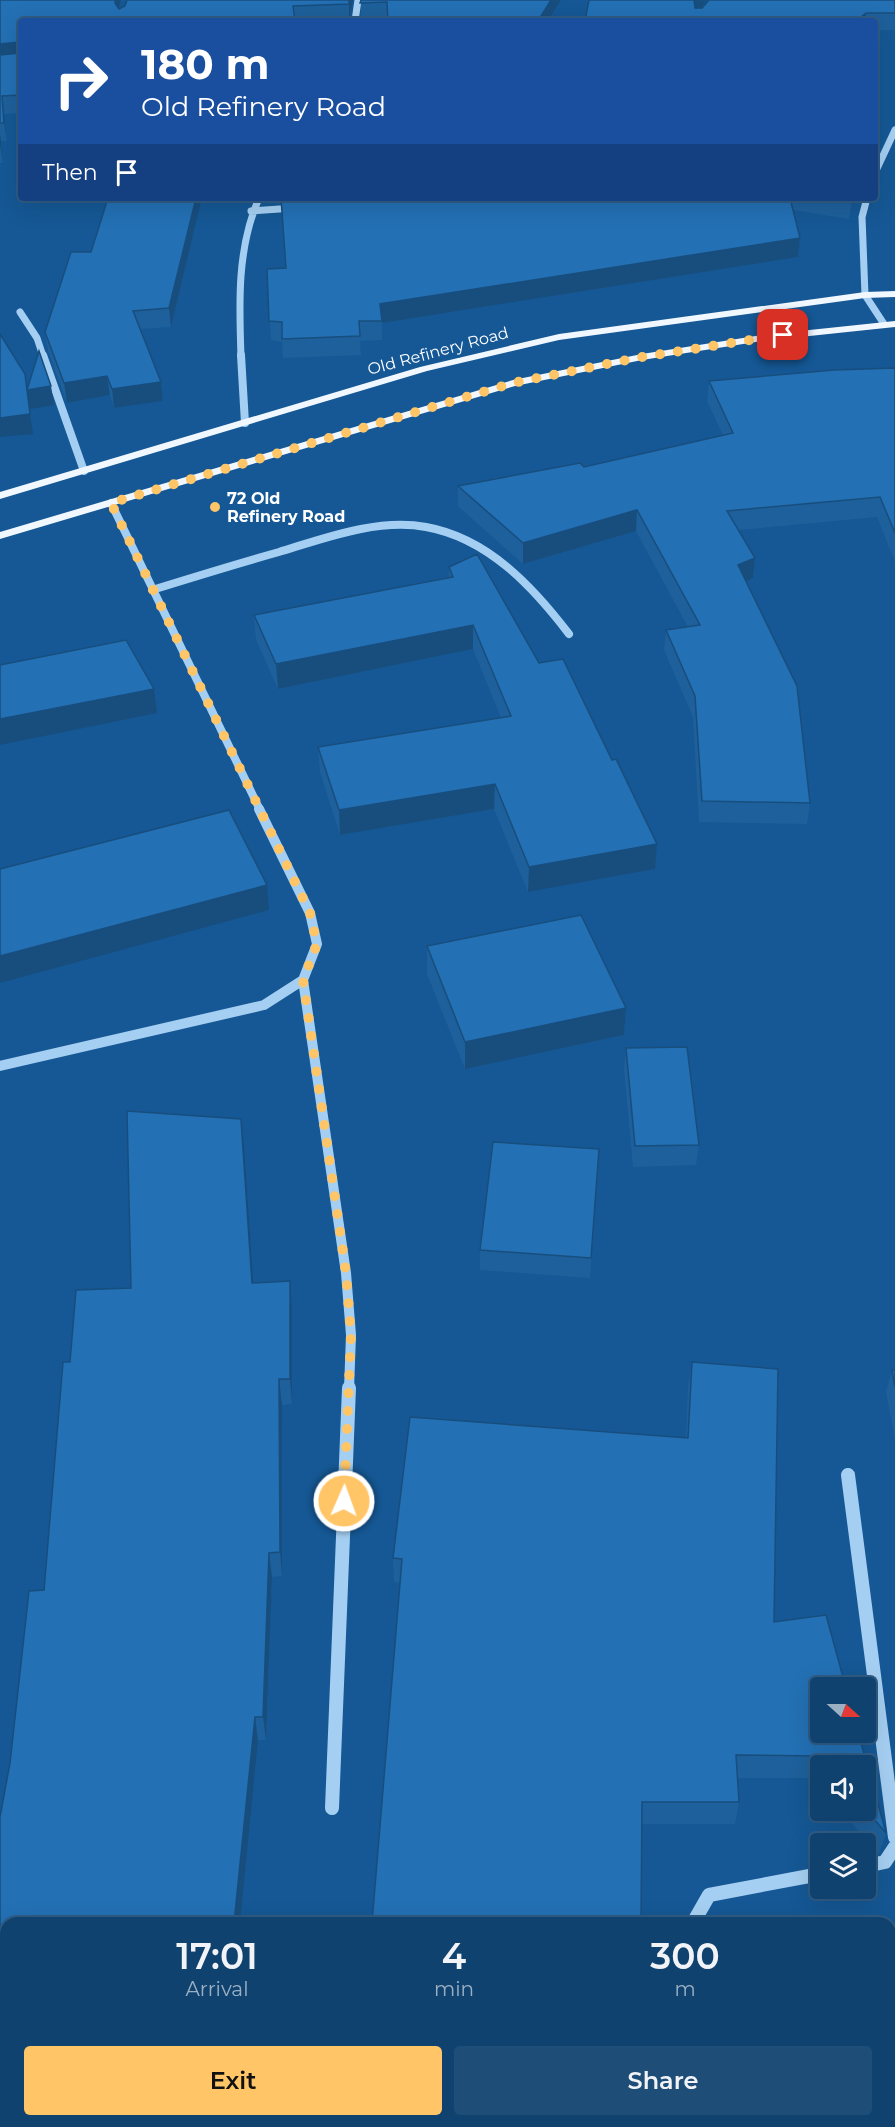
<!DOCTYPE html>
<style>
body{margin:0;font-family:Montserrat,sans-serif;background:#1e4d78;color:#f1f3f6;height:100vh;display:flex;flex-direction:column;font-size:22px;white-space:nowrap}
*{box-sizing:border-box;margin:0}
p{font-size:20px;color:#9cb0c3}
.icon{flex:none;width:33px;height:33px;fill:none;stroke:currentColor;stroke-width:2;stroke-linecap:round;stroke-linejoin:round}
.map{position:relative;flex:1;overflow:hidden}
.panel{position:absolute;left:0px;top:1917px;width:896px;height:210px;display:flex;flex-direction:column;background:#104270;border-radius:18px 18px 0 0;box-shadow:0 6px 24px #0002,0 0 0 2px #305b83}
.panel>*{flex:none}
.hud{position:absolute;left:18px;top:18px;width:860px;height:183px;border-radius:6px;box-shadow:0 6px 24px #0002,0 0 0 2px #305b83;background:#1a4fa0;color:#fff;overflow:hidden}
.needle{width:39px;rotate:111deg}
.controls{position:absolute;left:810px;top:1677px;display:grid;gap:12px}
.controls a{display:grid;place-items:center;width:66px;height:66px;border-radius:6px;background:#104270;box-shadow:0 6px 24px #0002,0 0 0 2px #305b83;font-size:30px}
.pin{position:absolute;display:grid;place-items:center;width:51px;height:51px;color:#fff;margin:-26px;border-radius:12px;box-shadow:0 3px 9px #0006}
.me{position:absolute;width:66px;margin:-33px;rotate:2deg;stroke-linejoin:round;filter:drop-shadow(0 0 4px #0008)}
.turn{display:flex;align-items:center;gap:21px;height:126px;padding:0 24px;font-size:27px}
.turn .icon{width:78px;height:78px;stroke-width:2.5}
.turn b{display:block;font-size:42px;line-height:51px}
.then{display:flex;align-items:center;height:57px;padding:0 24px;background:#0003;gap:12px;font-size:22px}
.eta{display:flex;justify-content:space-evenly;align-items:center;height:102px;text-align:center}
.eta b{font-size:36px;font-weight:600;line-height:42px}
.cta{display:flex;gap:12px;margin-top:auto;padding:12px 24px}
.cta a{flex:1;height:69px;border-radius:6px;background:#ffc566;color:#111;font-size:24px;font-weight:600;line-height:69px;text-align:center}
.cta a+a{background:#1e4d78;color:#f1f3f6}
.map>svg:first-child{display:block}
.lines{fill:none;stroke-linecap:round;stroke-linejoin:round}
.minor-far3{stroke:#a5cff2;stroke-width:7}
.minor-far2{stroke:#a5cff2;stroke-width:8}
.minor-far1{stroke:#a5cff2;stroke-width:10}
.minor{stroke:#a5cff2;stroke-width:14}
.major{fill:#f0f7ff;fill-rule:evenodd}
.wall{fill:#1e609b}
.shaded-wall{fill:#184e7e}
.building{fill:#2370b4;stroke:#184e7e;stroke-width:1.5}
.route{stroke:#ffc566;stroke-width:10;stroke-dasharray:0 18}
.poi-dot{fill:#ffc566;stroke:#155895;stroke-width:2}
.labels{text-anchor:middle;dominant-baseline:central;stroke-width:6;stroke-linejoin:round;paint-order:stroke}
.far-street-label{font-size:16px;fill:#fff;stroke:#155895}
.far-poi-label{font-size:16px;font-weight:bold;fill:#fff;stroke:#155895;text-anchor:start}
</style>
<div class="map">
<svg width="895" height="2127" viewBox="0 0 895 2127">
<rect width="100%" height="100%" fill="#155895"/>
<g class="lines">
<path class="minor-far3" d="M 355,21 L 358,0
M 874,175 L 895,130
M 867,198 L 862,217 L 865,295 L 884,324
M 251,211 L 294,208
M 20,312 L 37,338 L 43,356
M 241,356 C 239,303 237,248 259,198"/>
<path class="minor-far2" d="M 43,355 L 84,471
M 241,355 L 245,423
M 111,503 L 260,810
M 152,590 C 194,577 236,564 279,552 C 325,538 378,518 426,527 C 488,538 533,587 569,634"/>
<path class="minor-far1" d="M 303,980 L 346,1273 L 351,1335 L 349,1389
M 0,1066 L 264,1005 L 303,980 L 317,944 L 310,913 L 259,809"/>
<path class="minor" d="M 848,1475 L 895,1837
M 332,1808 L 349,1388
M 866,1866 L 885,1862 L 895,1847
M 693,1923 L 709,1895 L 820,1874
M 216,2127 L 217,2121"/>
<path class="major" d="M 895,291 L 895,297 L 865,298 L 559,340 L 427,371 L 0,499 L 0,492 L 420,367 L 559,334 L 865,292 Z
M 895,321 L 895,327 L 762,341 L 642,360 L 515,386 L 0,539 L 0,532 L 513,380 L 642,354 L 762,335 Z"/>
</g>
<path class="wall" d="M 0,0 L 121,0 L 119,9 L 125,6 L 127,0 L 353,0 L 349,21 L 21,21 L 21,113 L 4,114 L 7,141 L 1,141 L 3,163 L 0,163 Z
M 361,0 L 561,0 L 548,21 L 387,21 L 387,19 L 361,20 Z
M 707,0 L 700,8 L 895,0 L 895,30 L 874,30 L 874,21 L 585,21 Z
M 108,198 L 202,198 L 171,327 L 140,329 L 161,382 L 163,401 L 114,408 L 110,395 L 67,403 L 48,351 L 45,332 L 91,252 Z
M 281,198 L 851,198 L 852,201 L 849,219 L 793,210 L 800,238 L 798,257 L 382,323 L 382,340 L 360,341 L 361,355 L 283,358 L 282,342 L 271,340 L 267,269 L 286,268 Z
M 895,368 L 895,562 L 877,517 L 739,530 L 755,558 L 753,578 L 746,581 L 810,803 L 807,824 L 699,822 L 693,717 L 664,650 L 666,630 L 688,627 L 636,531 L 523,564 L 458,506 L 458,486 L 584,467 L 723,435 L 707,401 L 709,381 Z
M 449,567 L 655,869 L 528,892 L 494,809 L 340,835 L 320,772 L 318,747 L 501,718 L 473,649 L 278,689 L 256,640 L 254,615 L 449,577 Z
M 427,946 L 626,1008 L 624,1035 L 465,1069 L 427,974 Z
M 626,1048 L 699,1145 L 696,1165 L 633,1167 L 624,1069 Z
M 241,1119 L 244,1145 L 253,1283 L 292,1307 L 292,1404 L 282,1405 L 282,1576 L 272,1577 L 266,1740 L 258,1740 L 6,1923 L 6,1952 L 0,1952 L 0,1817 L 44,1590 L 70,1362 L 131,1288 Z
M 599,1149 L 590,1278 L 480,1270 L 480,1250 Z
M 692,1362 L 778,1369 L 774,1622 L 826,1615 L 846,1688 L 820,1688 L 820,1732 L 858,1732 L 886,1833 L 879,1854 L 840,1810 L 866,1810 L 866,1766 L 820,1766 L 820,1789 L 812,1778 L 737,1778 L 739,1802 L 735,1824 L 642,1824 L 641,1923 L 372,1923 L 400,1583 L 394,1582 L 393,1558 L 410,1417 L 686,1438 L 688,1387 Z
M 892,1370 L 895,1370 L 895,1439 L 886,1392 Z"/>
<path class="shaded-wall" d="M 115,0 L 121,0 L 116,20 L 115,3 Z
M 349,0 L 353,0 L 349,21 Z
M 551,0 L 561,0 L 548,21 L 538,21 Z
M 694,0 L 707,0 L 692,18 L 694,1 Z
M 866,13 L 865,21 L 856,21 Z
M 19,42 L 21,59 L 0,61 L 0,44 Z
M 2,96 L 7,141 L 4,123 Z
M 0,133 L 1,141 L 3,163 L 0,145 Z
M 196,198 L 202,198 L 171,327 L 169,308 Z
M 800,238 L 798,257 L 382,323 L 380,304 Z
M 107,376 L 110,395 L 67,403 L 64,383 Z
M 161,382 L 163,401 L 114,408 L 112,389 Z
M 51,386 L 54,405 L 30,409 L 29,407 L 33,434 L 0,437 L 0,418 L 27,390 Z
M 637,510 L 636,531 L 523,564 L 523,543 Z
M 755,558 L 753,578 L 736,586 L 738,565 Z
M 473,625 L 473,649 L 278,689 L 276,664 Z
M 154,689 L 157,713 L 0,745 L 0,719 Z
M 495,784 L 494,809 L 340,835 L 339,810 Z
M 657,844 L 655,869 L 528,892 L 529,867 Z
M 267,885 L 269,910 L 0,983 L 0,956 Z
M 626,1008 L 624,1035 L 465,1069 L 465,1042 Z
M 241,1119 L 244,1145 L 255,1308 L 252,1283 Z
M 290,1281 L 292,1307 L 292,1404 L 290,1379 Z
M 279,1379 L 282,1405 L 282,1576 L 280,1552 Z
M 269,1553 L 272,1577 L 266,1740 L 263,1717 Z
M 255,1717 L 258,1740 L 240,1923 L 234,1923 Z
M 152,2121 L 160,2121 L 158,2127 L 150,2127 Z"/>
<path class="building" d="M 0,0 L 115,0 L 115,3 L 119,9 L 125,6 L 127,0 L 349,0 L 349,4 L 293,6 L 295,21 L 21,21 L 21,44 L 19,42 L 0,44 Z
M 361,0 L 551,0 L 538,21 L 388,21 L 387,2 L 360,3 Z
M 589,0 L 694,0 L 695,8 L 702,8 L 709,0 L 895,0 L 895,13 L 866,13 L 856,21 L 585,21 Z
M 21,51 L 21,95 L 2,96 L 4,123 L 0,123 L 0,55 L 20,53 Z
M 108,198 L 196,198 L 169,308 L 133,311 L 161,382 L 112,389 L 107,376 L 64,383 L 45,332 L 71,252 L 91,252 Z
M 281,198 L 790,198 L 800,238 L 380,304 L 382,321 L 359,321 L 360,336 L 282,339 L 282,322 L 269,321 L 267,269 L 286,268 Z
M 834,198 L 851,198 L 852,201 Z
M 0,334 L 25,374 L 30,414 L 0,418 Z
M 39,351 L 51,386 L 27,390 Z
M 895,368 L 895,533 L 880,497 L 727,511 L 755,558 L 738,565 L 797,686 L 810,803 L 702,801 L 695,696 L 666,630 L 700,625 L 637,510 L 523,543 L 458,486 L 580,463 L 584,467 L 733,433 L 709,381 L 834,370 Z
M 477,554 L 539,663 L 563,659 L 612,760 L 616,759 L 657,844 L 529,867 L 495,784 L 339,810 L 318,747 L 511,716 L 473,625 L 276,664 L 254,615 L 453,577 L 449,567 Z
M 126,640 L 154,689 L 0,719 L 0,665 Z
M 229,810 L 267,885 L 0,956 L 0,869 Z
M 581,915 L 626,1008 L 465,1042 L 427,946 Z
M 687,1047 L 699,1145 L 635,1146 L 626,1048 Z
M 127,1111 L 241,1119 L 252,1283 L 290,1281 L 290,1379 L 279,1379 L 280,1552 L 269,1553 L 263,1717 L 255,1717 L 234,1923 L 6,1923 L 6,1932 L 0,1931 L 0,1817 L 10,1763 L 29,1591 L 44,1590 L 63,1362 L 70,1362 L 76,1290 L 131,1288 Z
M 493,1142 L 599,1149 L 591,1258 L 480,1250 Z
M 692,1362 L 778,1369 L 774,1622 L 826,1615 L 846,1688 L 820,1688 L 820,1732 L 858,1732 L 886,1833 L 866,1810 L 866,1766 L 826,1766 L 818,1756 L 736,1755 L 739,1802 L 642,1802 L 641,1923 L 372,1923 L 402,1559 L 393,1558 L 410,1417 L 688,1438 Z
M 892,1370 L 895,1370 L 895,1387 Z
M 6,2013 L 6,2121 L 152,2121 L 150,2127 L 0,2127 L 1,2111 L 0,2111 L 0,2031 Z
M 729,2121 L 818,2121 L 821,2127 L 723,2127 L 722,2125 Z
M 363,2124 L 373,2127 L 362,2127 Z"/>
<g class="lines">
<path class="route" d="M 344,1501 L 351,1335 L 346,1273 L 303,980 L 317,944 L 310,913 L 111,503 L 513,383 L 642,357 L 783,335"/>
</g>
<circle class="poi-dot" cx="215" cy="507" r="6"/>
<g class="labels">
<g class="far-street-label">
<text transform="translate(438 351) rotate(-15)">Old Refinery Road</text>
</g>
<g class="far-poi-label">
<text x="227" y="498">72 Old<tspan x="227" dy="18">Refinery Road</tspan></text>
</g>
</g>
</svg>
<div class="controls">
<a><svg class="needle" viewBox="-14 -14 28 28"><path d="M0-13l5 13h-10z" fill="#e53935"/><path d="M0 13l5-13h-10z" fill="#9cb0c3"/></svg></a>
<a><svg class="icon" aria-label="sound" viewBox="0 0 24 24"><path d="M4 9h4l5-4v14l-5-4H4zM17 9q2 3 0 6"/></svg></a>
<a><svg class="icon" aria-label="layers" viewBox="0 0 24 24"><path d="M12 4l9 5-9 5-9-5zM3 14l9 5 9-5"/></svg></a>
</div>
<div class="pin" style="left:783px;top:335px;background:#d93025"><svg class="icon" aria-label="arrive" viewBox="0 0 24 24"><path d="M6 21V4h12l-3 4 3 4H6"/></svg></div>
<svg class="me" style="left:344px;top:1501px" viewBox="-20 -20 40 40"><circle r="17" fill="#ffc566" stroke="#fff" stroke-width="3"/><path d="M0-11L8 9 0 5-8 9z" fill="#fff"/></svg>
<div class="hud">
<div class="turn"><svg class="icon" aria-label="right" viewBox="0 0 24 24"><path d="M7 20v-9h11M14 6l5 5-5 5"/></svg><div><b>180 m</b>Old Refinery Road</div></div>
<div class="then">Then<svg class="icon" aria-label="arrive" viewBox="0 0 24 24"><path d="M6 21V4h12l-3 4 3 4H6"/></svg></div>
</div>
<section class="panel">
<div class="eta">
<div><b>17:01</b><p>Arrival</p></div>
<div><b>4</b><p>min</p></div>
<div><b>300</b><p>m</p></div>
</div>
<div class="cta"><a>Exit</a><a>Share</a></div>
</section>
</div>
